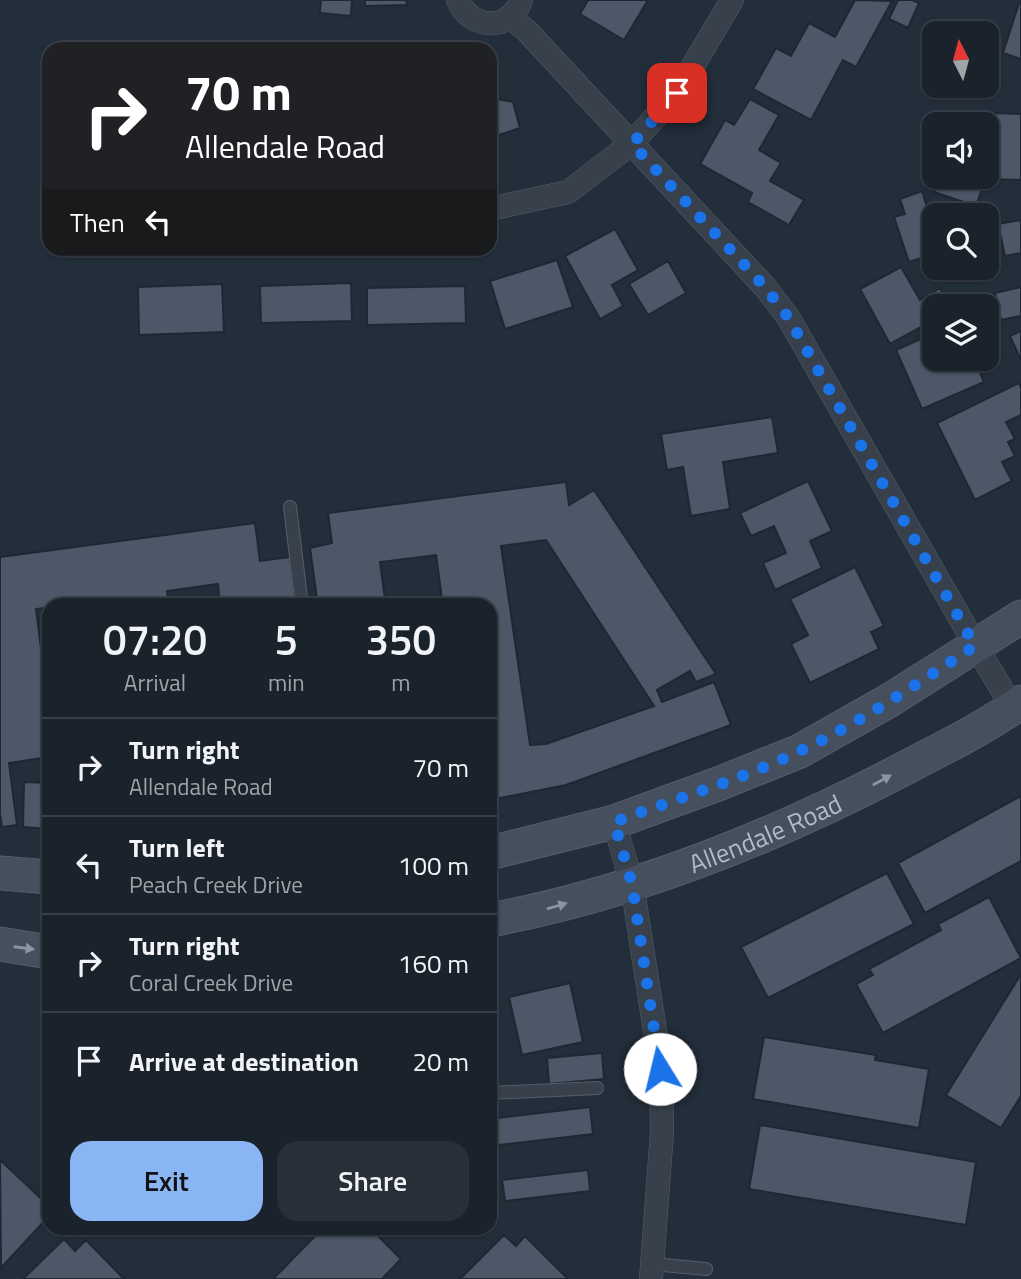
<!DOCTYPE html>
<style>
body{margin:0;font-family:"Titillium Web",sans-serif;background:#272f38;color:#f1f3f6;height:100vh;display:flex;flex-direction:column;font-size:26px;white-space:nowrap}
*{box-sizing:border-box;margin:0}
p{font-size:23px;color:#9fa4a9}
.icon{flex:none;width:38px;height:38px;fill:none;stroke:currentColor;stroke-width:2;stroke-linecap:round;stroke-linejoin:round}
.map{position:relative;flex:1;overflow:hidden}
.sheet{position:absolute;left:42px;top:598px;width:455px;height:637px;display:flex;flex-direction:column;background:#1a222c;border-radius:21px;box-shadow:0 2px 5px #0004,0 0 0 2px #383f48}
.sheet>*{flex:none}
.banner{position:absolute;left:42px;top:42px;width:455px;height:214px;border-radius:21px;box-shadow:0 2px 5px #0004,0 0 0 2px #383f48;background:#202124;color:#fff;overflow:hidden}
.needle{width:46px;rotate:354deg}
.buttons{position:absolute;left:922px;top:21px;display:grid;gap:14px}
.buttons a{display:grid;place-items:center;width:77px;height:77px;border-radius:14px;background:#1a222c;box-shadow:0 2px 5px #0004,0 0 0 2px #383f48;font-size:35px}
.pin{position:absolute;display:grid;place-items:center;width:60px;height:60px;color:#fff;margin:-30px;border-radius:14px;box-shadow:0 4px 10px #0006}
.me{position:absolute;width:77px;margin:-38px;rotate:351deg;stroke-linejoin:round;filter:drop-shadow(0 0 5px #0008)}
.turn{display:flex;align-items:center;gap:24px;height:147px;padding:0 28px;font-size:32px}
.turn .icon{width:91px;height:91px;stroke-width:2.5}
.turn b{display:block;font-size:49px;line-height:60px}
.then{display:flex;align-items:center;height:66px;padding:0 28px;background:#0003;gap:14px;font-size:26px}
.eta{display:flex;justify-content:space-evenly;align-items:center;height:119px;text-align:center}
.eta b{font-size:42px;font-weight:600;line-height:49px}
.action{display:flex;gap:14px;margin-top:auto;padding:14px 28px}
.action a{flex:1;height:80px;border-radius:21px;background:#89b5f5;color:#111;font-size:28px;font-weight:600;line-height:80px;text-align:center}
.action a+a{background:#272f38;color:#f1f3f6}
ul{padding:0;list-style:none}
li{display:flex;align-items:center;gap:21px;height:98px;padding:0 28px;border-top:2px solid #383f48}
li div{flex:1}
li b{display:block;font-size:26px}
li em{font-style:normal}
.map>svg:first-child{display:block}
.building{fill:#4c5867;stroke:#1e2732;stroke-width:2;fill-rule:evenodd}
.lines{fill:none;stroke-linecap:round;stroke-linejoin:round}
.lane-casing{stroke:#555e69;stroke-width:14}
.street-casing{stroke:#555e69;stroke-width:24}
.secondary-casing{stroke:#555e69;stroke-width:35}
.lane{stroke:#37404b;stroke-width:12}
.street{stroke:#37404b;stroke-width:23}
.secondary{stroke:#454f5e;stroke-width:33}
.oneway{fill:#8c95a2}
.route{stroke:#1a73e8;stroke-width:12;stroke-dasharray:0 21.6}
.labels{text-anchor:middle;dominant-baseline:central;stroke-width:5;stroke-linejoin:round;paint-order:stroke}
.street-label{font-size:26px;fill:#b2bbc7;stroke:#1c2530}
</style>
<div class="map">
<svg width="1021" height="1279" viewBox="0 0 1021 1279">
<rect width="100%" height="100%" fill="#232e3b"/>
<path class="building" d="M 321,0 L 352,0 L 351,16 L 320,13 Z
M 365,0 L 406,0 L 407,5 L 365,6 Z
M 588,0 L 648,0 L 624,40 L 580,14 Z
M 855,0 L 892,1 L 856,67 L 843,60 L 811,120 L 753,89 L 776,48 L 791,56 L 809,23 L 835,37 Z
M 898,0 L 912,0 L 919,3 L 908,28 L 889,19 Z
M 1020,0 L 1021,0 L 1021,59 L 1003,53 Z
M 490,93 L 497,99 L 513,102 L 520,128 L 490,138 Z
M 750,99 L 779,115 L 759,150 L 781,163 L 770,181 L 804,200 L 789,225 L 748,202 L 752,193 L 700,164 L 699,166 L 725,120 L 734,125 Z
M 995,113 L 1021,114 L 1021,180 L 989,179 L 990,139 L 994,139 Z
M 939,177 L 986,177 L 976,206 L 934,192 Z
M 922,191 L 934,230 L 934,254 L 909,262 L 894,217 L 905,214 L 900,199 Z
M 1021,220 L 1021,253 L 1005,256 L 998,224 Z
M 615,229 L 638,270 L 612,285 L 623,306 L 600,319 L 565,256 Z
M 557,260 L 573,307 L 505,329 L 490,281 Z
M 668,261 L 686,293 L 648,315 L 629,284 Z
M 901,267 L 920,300 L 940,288 L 950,306 L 934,306 L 934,320 L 890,344 L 860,289 Z
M 351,283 L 352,321 L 261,323 L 260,286 Z
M 222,284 L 224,332 L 139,335 L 138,287 Z
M 465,286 L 466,323 L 367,325 L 367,288 Z
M 1021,287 L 1021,316 L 1001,320 L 995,293 Z
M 987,319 L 999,345 L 987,351 Z
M 1021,331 L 1021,360 L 1010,336 Z
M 934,333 L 934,359 L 974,359 L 984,382 L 922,409 L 896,350 Z
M 1019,383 L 1021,388 L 1021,415 L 1006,422 L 1015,439 L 1008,442 L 1015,456 L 1002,462 L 1012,481 L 975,500 L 937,423 Z
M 772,417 L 778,453 L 723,462 L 730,509 L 691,516 L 683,467 L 667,470 L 661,434 Z
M 808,481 L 832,531 L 810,541 L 822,568 L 775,590 L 763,563 L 786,553 L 774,526 L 751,536 L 740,513 Z
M 566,482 L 569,505 L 594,490 L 716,674 L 696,682 L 690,671 L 657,690 L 662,702 L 714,682 L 731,725 L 566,785 L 490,800 L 490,606 L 443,606 L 436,555 L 380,562 L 386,606 L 318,606 L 310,548 L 332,543 L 328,513 ZM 546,540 L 654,706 L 546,744 L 530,745 L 501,546 Z
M 255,523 L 260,561 L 290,557 L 296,606 L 220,606 L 218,584 L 167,591 L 169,606 L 101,606 L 100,600 L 36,609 L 49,710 L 49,757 L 9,763 L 17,825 L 2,827 L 0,814 L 0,557 Z
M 855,567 L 884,626 L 871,632 L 879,649 L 810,683 L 791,644 L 808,635 L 790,599 Z
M 24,782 L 49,783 L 49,829 L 23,827 Z
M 1021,796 L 1021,861 L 925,913 L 898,863 Z
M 887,873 L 914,924 L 768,998 L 741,947 Z
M 989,897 L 1021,958 L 883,1033 L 856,984 L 873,975 L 869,969 L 941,930 L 938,924 Z
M 1021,974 L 1021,1096 L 1001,1128 L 946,1095 Z
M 570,983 L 583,1042 L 522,1055 L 509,997 Z
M 764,1037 L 876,1055 L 875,1060 L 929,1069 L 919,1128 L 753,1099 Z
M 602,1053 L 604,1079 L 549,1084 L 547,1058 Z
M 590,1107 L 593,1134 L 490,1146 L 490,1119 Z
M 760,1125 L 976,1162 L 966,1225 L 749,1189 Z
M 0,1160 L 49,1206 L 49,1216 L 1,1268 Z
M 588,1170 L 590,1191 L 505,1201 L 502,1180 Z
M 323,1228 L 370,1228 L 401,1259 L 382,1279 L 273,1279 Z
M 504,1235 L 516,1246 L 525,1236 L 568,1279 L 460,1279 Z
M 64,1239 L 75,1251 L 86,1240 L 124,1279 L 23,1279 Z"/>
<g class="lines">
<defs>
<path id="lane" d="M 290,507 L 302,606
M 490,1093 L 597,1088
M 652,1264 L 706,1269"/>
<path id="street" d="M 458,0 C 470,30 511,32 521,0
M 509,17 L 526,30 L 765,287 L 788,317 L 976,646 L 1013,708
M 490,209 L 568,192 L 632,143 L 677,93 L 732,0
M 614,822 L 632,884 L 661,1069 L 662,1132 L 651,1279"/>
<g id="secondary">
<path d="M 490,853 L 614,822 L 718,784 L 800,751 L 890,700 L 1021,617"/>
<path d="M 0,873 L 49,877"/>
<path id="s1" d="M 490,920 C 636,893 778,835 909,766 C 947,746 986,727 1021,702"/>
<path d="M 0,944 L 49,952"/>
</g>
</defs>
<use href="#lane" class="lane-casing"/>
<use href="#street" class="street-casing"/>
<use href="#secondary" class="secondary-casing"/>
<use href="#lane" class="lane"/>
<use href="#street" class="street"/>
<use href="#secondary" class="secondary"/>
</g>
<defs><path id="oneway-solid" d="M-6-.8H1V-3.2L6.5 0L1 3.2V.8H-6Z" transform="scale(1.75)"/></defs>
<g class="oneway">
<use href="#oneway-solid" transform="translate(882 780) rotate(-28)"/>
<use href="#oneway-solid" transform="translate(557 906) rotate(-16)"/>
<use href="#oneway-solid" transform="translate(24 948) rotate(8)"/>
</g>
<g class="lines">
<path class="route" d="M 660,1069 L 632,884 L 614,822 C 676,799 740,780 800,751 C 861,722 918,683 975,646 L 788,317 L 765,287 L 632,144 L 677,93"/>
</g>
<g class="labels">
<g class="street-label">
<text stroke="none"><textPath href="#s1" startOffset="289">Allendale Road</textPath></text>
</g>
</g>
</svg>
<div class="buttons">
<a><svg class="needle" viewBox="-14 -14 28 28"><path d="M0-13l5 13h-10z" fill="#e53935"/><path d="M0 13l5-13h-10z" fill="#9fa4a9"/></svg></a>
<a><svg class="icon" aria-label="sound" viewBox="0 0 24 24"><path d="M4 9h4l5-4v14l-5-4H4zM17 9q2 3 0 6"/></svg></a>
<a><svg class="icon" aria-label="search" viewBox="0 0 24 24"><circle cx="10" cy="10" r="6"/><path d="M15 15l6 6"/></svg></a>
<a><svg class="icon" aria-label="layers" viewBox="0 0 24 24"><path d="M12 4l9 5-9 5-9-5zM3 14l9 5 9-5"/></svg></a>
</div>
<div class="pin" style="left:677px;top:93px;background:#d93025"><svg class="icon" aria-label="arrive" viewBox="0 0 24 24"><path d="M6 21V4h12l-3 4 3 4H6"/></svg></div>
<svg class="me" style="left:660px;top:1069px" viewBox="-20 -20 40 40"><circle r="19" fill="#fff"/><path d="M0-13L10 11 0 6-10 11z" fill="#1a73e8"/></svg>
<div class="banner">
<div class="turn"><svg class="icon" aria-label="right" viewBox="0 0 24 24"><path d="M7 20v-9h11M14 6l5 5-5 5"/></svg><div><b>70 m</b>Allendale Road</div></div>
<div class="then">Then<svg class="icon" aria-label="left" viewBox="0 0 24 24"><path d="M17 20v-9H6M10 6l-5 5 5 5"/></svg></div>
</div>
<section class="sheet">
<div class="eta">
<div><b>07:20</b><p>Arrival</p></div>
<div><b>5</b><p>min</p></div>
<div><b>350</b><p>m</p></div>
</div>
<ul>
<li><svg class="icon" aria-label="right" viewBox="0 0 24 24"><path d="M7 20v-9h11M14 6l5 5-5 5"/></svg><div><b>Turn right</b><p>Allendale Road</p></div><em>70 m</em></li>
<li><svg class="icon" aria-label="left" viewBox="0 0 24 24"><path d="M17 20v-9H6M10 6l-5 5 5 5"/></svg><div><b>Turn left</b><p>Peach Creek Drive</p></div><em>100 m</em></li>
<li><svg class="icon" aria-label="right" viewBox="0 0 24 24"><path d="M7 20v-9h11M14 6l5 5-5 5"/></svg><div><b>Turn right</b><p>Coral Creek Drive</p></div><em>160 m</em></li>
<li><svg class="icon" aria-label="arrive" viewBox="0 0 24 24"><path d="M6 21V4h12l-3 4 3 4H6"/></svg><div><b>Arrive at destination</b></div><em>20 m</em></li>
</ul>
<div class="action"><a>Exit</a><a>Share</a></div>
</section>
</div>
